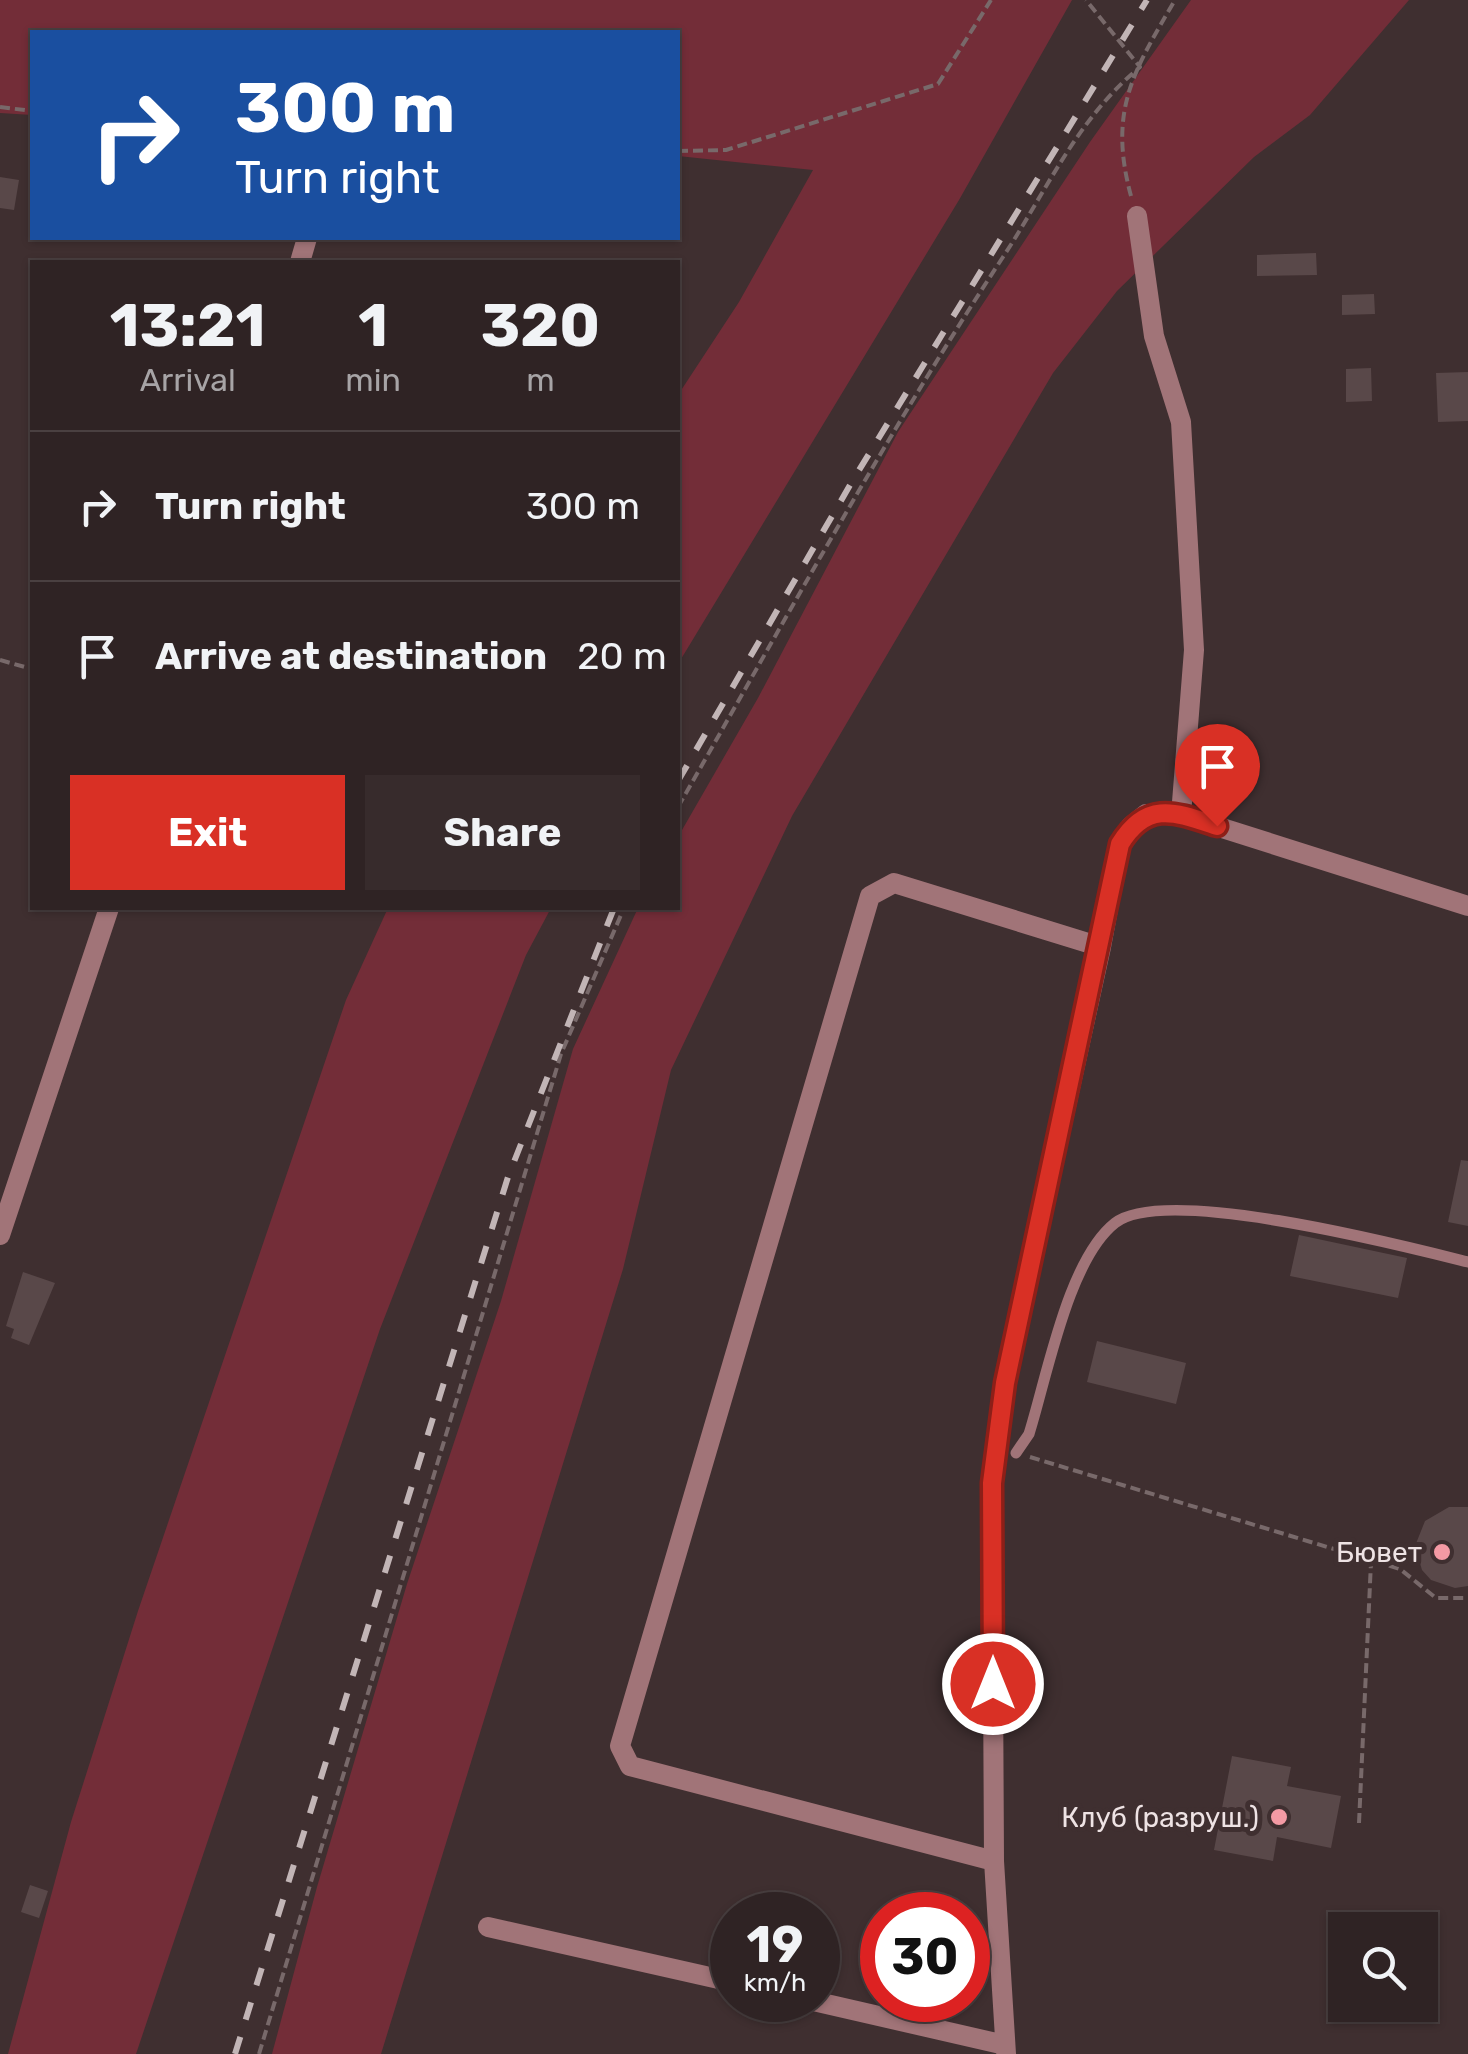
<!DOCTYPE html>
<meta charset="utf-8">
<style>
body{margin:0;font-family:Rubik,sans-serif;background:#372b2c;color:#f1f3f6;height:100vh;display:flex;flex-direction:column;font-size:38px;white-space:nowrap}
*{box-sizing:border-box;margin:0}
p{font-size:32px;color:#a7a4a6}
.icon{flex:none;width:55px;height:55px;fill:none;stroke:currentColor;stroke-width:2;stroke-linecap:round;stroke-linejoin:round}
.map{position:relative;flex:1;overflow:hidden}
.panel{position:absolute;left:30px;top:260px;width:650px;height:650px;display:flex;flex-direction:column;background:#2f2324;border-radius:0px;box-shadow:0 2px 8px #0004,0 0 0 2px #4a4041}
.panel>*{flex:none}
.top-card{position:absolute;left:30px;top:30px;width:650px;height:210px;border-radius:0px;box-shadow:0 2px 8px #0004,0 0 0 2px #4a4041;background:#1a4fa0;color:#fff;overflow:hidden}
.controls{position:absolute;left:1328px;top:1912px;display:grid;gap:20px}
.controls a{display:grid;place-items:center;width:110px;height:110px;border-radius:0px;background:#2f2324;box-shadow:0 2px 8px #0004,0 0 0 2px #4a4041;font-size:50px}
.speed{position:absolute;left:710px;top:1892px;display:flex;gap:20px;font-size:50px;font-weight:700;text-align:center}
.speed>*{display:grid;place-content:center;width:130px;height:130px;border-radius:50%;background:#2f2324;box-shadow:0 2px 8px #0004,0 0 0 2px #4a4041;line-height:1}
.speed small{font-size:25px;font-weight:400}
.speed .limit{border:15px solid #d22;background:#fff;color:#111}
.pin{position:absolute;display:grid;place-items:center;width:85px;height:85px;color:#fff;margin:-102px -42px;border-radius:50% 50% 50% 0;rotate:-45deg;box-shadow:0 0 10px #0007}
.pin .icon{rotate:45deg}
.me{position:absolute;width:110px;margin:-55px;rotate:0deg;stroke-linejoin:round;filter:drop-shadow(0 0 8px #0008)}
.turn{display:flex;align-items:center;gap:35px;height:210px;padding:0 40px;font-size:45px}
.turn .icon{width:130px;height:130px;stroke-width:2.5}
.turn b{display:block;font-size:70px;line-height:85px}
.eta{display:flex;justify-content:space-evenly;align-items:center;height:170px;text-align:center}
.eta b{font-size:60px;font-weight:700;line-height:70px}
.action{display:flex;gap:20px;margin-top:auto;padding:20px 40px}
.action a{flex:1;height:115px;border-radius:0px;background:#d93025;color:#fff;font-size:40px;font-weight:700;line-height:115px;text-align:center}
.action a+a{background:#372b2c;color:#f1f3f6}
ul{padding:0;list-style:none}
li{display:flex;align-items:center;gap:30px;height:150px;padding:0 40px;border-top:2px solid #4a4041}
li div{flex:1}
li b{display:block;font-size:38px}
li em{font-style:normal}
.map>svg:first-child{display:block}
.green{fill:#732d38}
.building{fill:#594849}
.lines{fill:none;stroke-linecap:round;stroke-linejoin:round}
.path{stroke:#78696a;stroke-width:4;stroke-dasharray:10 5;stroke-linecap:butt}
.service{stroke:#a17478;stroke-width:11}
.minor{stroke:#a17478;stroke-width:20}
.rail{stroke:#c2b5b6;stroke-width:6;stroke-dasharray:18 18;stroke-linecap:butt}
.route-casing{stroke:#8d1f18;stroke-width:25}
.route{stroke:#d93025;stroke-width:18}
.poi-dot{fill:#f49aa4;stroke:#3f2f30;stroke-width:4}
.labels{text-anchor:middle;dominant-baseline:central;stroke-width:10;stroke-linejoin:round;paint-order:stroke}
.poi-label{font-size:28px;fill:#eee3e4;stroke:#3f2f30;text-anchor:end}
</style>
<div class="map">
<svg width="1468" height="2054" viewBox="0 0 1468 2054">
<rect width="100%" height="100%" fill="#3f2f30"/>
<path class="green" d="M 0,0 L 1072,0 L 959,200 L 678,664 L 678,395 L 739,302 L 813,170 L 678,156 L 678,32 L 32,32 L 32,115 L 0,113 Z
M 1191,0 L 1409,0 L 1310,115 L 1254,157 L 1117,291 L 1053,373 L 792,816 L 671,1070 L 623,1269 L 381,2054 L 272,2054 L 317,1887 L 407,1584 L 501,1301 L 573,1049 L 638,908 L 678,908 L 678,837 L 758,698 L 898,432 L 1090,142 Z
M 388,908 L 551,908 L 526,955 L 380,1329 L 136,2054 L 8,2054 L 71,1822 L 138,1611 L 346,1000 Z"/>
<path class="building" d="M 0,177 L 19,180 L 14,210 L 0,208 Z
M 1316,253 L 1317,275 L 1257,276 L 1257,255 Z
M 1374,294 L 1375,314 L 1342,315 L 1342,295 Z
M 1371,368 L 1372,401 L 1346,402 L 1346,369 Z
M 1468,372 L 1468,421 L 1438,422 L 1436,373 Z
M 1461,1160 L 1468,1161 L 1468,1226 L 1448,1222 Z
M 1299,1235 L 1407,1258 L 1398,1298 L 1290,1276 Z
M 23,1272 L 55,1283 L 29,1345 L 11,1338 L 14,1329 L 6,1326 Z
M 1097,1341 L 1186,1363 L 1176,1404 L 1087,1382 Z
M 1449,1507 L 1468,1507 L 1468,1586 L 1455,1588 L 1431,1580 L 1422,1570 L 1415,1546 L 1425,1521 Z
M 1232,1756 L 1291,1767 L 1287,1786 L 1341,1796 L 1331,1848 L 1277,1837 L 1273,1861 L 1214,1850 Z
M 30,1885 L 48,1891 L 39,1918 L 21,1912 Z"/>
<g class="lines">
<path class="path" d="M 0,107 L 32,111
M 678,151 L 726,150 L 938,84 L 991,0
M 1131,196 C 1108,111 1133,72 1175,0
M 0,660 L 32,669
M 678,807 C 784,622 886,435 1003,257 C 1047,190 1077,119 1140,67 L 1086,0
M 1030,1457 L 1400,1569 L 1436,1598 L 1468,1598
M 1359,1823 L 1371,1562
M 259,2054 L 561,1054 L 624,908"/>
<path class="service" d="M 1016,1453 L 1029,1434 C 1047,1377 1068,1260 1115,1223 C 1165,1184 1404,1246 1468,1262"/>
<path class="minor" d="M 1137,216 L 1154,336 L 1181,422 L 1194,650 L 1181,815
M 300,262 L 307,238
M 0,1235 L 109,908
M 994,1861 L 630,1766 L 620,1746 L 870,896 L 894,883 L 1101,947
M 488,1927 L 732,1982
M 809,2000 L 1005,2045
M 1006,2054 L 994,1861 L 992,1483 L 1005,1383 L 1101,947 L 1120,844 L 1131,826 L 1146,814 L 1181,815 L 1468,906"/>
<path class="rail" d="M 678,781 L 853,480 L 1147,0
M 235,2054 L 508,1177 L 614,908"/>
</g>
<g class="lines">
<defs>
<path id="route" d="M 993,1684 L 992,1483 L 1005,1383 L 1120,844 C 1147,800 1175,812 1217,826"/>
</defs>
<use href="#route" class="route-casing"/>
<use href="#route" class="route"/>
</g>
<g class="poi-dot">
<circle cx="1442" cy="1552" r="10"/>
<circle cx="1279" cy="1817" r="10"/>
</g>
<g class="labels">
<g class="poi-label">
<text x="1422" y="1552">Бювет</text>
<text x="1259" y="1817">Клуб (разруш.)</text>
</g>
</g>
</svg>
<div class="controls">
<a><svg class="icon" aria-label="search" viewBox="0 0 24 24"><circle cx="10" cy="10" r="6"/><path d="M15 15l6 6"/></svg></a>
</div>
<div class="speed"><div>19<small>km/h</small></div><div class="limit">30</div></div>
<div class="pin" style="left:1217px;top:826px;background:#d93025"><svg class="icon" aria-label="arrive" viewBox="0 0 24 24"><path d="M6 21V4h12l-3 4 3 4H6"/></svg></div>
<svg class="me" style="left:993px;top:1684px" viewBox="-20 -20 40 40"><circle r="17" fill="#d93025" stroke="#fff" stroke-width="3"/><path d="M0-11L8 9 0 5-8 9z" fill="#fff"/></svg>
<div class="top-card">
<div class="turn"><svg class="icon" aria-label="right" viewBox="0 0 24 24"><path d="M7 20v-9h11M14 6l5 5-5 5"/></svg><div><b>300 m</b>Turn right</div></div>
</div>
<section class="panel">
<div class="eta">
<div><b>13:21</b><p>Arrival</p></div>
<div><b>1</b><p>min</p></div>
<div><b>320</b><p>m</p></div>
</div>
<ul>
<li><svg class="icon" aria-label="right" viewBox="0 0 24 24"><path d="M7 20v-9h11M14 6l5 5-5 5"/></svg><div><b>Turn right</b></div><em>300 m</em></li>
<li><svg class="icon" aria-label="arrive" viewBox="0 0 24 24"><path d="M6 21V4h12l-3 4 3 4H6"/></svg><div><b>Arrive at destination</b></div><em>20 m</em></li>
</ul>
<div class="action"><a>Exit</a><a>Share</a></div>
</section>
</div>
